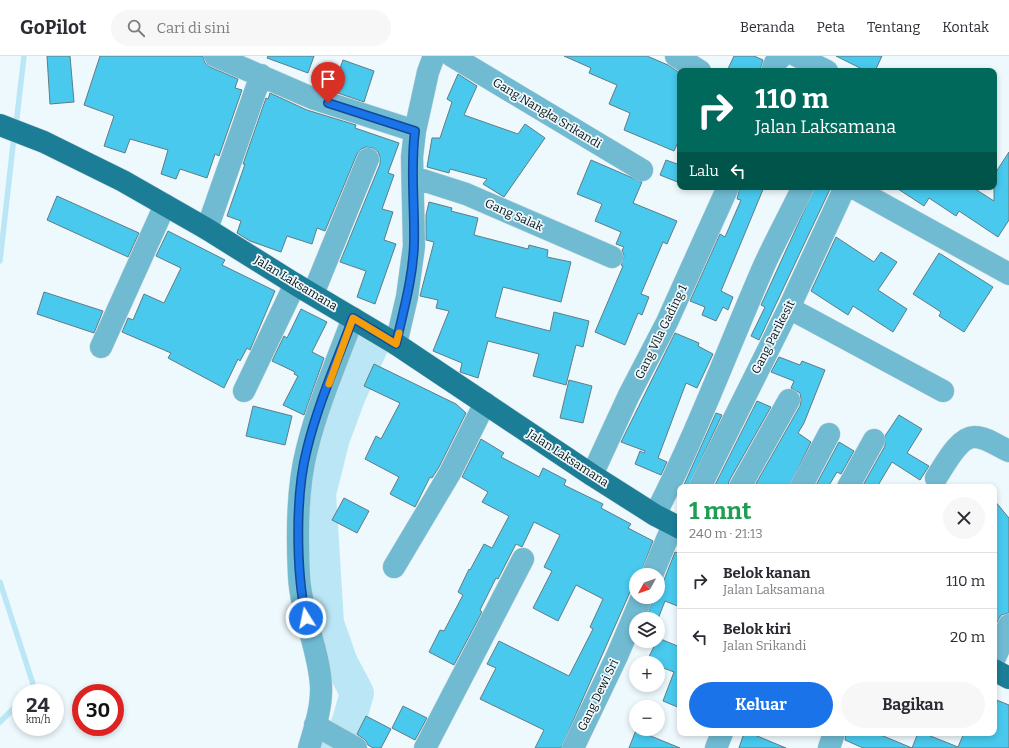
<!DOCTYPE html>
<html lang="id">
<meta charset="utf-8">
<style>
body{margin:0;font-family:Bitter,serif;background:#f7f7f7;color:#2b2b33;height:100vh;display:flex;flex-direction:column;font-size:15px;white-space:nowrap}
*{box-sizing:border-box;margin:0}
p{font-size:13px;color:#7c7c81}
.icon{flex:none;width:22px;height:22px;fill:none;stroke:currentColor;stroke-width:2;stroke-linecap:round;stroke-linejoin:round}
.map{position:relative;flex:1;overflow:hidden}
.sheet{position:absolute;left:677px;top:428px;width:320px;height:252px;display:flex;flex-direction:column;background:#fff;border-radius:8px;box-shadow:0 2px 6px #0003}
.sheet>*{flex:none}
.top-card{position:absolute;left:677px;top:12px;width:320px;height:122px;border-radius:8px;box-shadow:0 2px 6px #0003;background:#00695c;color:#fff;overflow:hidden}
.needle{width:26px;rotate:230deg}
.buttons{position:absolute;left:629px;top:512px;display:grid;gap:8px}
.buttons a{display:grid;place-items:center;width:36px;height:36px;border-radius:50%;background:#fff;box-shadow:0 2px 6px #0003;font-size:20px}
.speed{position:absolute;left:12px;top:628px;display:flex;gap:8px;font-size:20px;font-weight:700;text-align:center}
.speed>*{display:grid;place-content:center;width:52px;height:52px;border-radius:50%;background:#fff;box-shadow:0 2px 6px #0003;line-height:1}
.speed small{font-size:10px;font-weight:400}
.speed .limit{border:6px solid #d22;background:#fff;color:#111}
.pin{position:absolute;display:grid;place-items:center;width:34px;height:34px;color:#fff;margin:-41px -17px;border-radius:50% 50% 50% 0;rotate:-45deg;box-shadow:0 0 4px #0007}
.pin .icon{rotate:45deg}
.me{position:absolute;width:44px;margin:-22px;rotate:350deg;stroke-linejoin:round;filter:drop-shadow(0 0 3px #0008)}
.turn{display:flex;align-items:center;gap:14px;height:84px;padding:0 12px;font-size:18px}
.turn .icon{width:52px;height:52px;stroke-width:2.5}
.turn b{display:block;font-size:28px;line-height:34px}
.then{display:flex;align-items:center;height:38px;padding:0 12px;background:#0003;gap:8px;font-size:15px}
.round{display:grid;place-items:center;flex:none;width:42px;height:42px;border-radius:21px;background:#f7f7f7}
.headline{display:flex;align-items:center;justify-content:space-between;height:68px;padding:0 12px}
h1{font-size:24px;font-weight:700;line-height:30px;color:#1e9e55}
.primary-button{display:flex;gap:8px;margin-top:auto;padding:8px 12px}
.primary-button a{flex:1;height:46px;border-radius:24px;background:#1a73e8;color:#fff;font-size:16px;font-weight:700;line-height:46px;text-align:center}
.primary-button a+a{background:#f7f7f7;color:#2b2b33}
ul{padding:0;list-style:none}
li{display:flex;align-items:center;gap:12px;height:56px;padding:0 12px;border-top:1px solid #e1e1e2}
li div{flex:1}
li b{display:block;font-size:15px}
li em{font-style:normal}
header{display:flex;align-items:center;gap:24px;box-sizing:border-box;height:56px;padding:0 20px;background:#fff;border-bottom:1px solid #e1e1e2}
header strong{font-size:19px}
nav{display:flex;gap:22px;margin-inline-start:auto;font-size:14px}
.search{width:280px;height:36px;background:#f7f7f7;display:flex;align-items:center;gap:10px;box-sizing:border-box;padding:0 14px;border-radius:22px;color:#7c7c81;font-size:15px}
.map>svg:first-child{display:block}
.lines{fill:none;stroke-linecap:round;stroke-linejoin:round}
.stream{stroke:#bbe6f5;stroke-width:5.5}
.river{stroke:#bbe6f5;stroke-width:34}
.building{fill:#48c9ed;stroke:#617c85}
.minor-casing{stroke:#c9d4d8;stroke-width:23}
.major-casing{stroke:#c9d4d8;stroke-width:23}
.minor{stroke:#70bad2;stroke-width:22}
.major{stroke:#1c7d97;stroke-width:22}
.route-casing{stroke:#114b97;stroke-width:10}
.route{stroke:#1a73e8;stroke-width:7}
.slow{stroke:#f59e0b;stroke-width:7}
.labels{text-anchor:middle;dominant-baseline:central;stroke-width:3.5;stroke-linejoin:round;paint-order:stroke}
.street-label{font-size:12px;fill:#081215;stroke:#eef9fd}
</style>
<header>
<strong>GoPilot</strong>
<div class="search"><svg class="icon" aria-label="search" viewBox="0 0 24 24"><circle cx="10" cy="10" r="6"/><path d="M15 15l6 6"/></svg>Cari di sini</div>
<nav><a>Beranda</a><a>Peta</a><a>Tentang</a><a>Kontak</a></nav>
</header>
<div class="map">
<svg width="1009" height="692" viewBox="0 0 1009 692">
<rect width="100%" height="100%" fill="#eef9fd"/>
<g class="lines">
<path class="stream" d="M 16,69 L 24,0
M 0,205 L 14,80
M 0,526 L 34,631 L 29,637
M 0,666 L 21,645"/>
<path class="river" d="M 338,692 L 349,665 L 357,637 L 341,607 L 327,567 L 319,438 L 333,382 L 349,339 L 371,291"/>
</g>
<path class="building" d="M 47,0 L 70,0 L 74,46 L 50,48 Z
M 100,0 L 203,0 L 205,7 L 210,11 L 238,23 L 235,32 L 242,34 L 219,100 L 215,98 L 207,122 L 180,113 L 176,123 L 161,118 L 168,94 L 130,83 L 125,97 L 104,90 L 114,60 L 84,49 Z
M 268,0 L 314,0 L 308,17 L 267,2 Z
M 564,0 L 647,0 L 668,9 L 680,17 L 680,82 L 674,95 L 624,74 L 630,57 L 609,48 L 617,29 L 589,17 L 591,12 Z
M 734,0 L 754,0 L 763,4 L 760,15 L 727,15 Z
M 836,0 L 882,0 L 875,15 L 866,15 Z
M 343,4 L 374,15 L 364,46 L 332,35 Z
M 458,18 L 477,30 L 464,59 L 518,78 L 525,68 L 545,82 L 504,141 L 483,128 L 487,123 L 450,113 L 449,117 L 427,111 L 432,82 L 440,82 L 452,46 L 447,43 Z
M 270,37 L 307,54 L 356,69 L 355,72 L 399,87 L 388,117 L 394,119 L 382,153 L 393,156 L 384,184 L 396,188 L 375,248 L 357,241 L 366,215 L 340,206 L 380,108 L 380,101 L 378,96 L 373,92 L 366,91 L 361,93 L 357,98 L 325,175 L 317,172 L 312,188 L 287,180 L 281,196 L 250,185 L 237,177 L 241,165 L 227,160 L 245,108 L 243,108 L 266,42 L 268,43 Z
M 1009,96 L 1009,164 L 998,181 L 959,155 L 956,160 L 929,142 L 924,150 L 895,131 L 972,131 L 994,145 L 994,119 Z
M 591,104 L 642,126 L 633,147 L 677,165 L 667,188 L 663,186 L 641,238 L 649,241 L 642,259 L 638,257 L 625,289 L 595,276 L 623,210 L 621,209 L 624,200 L 622,194 L 624,191 L 616,188 L 621,176 L 595,165 L 602,148 L 577,138 Z
M 666,104 L 680,109 L 680,127 L 660,119 Z
M 740,131 L 764,131 L 721,235 L 733,241 L 728,254 L 723,251 L 716,265 L 702,259 L 705,251 L 690,245 L 720,178 L 725,181 L 741,144 L 737,143 Z
M 815,131 L 831,131 L 759,284 L 751,280 L 765,251 L 761,249 Z
M 57,140 L 139,177 L 128,201 L 47,164 Z
M 429,146 L 452,152 L 451,155 L 478,162 L 474,179 L 528,193 L 529,189 L 548,194 L 547,201 L 571,206 L 561,246 L 503,231 L 495,261 L 550,275 L 554,256 L 589,265 L 583,291 L 576,289 L 566,329 L 533,320 L 539,298 L 488,285 L 478,322 L 460,316 L 462,307 L 433,295 L 449,255 L 436,252 L 438,244 L 420,240 L 434,186 L 426,184 L 426,159 Z
M 168,175 L 225,204 L 222,209 L 275,235 L 250,294 L 247,292 L 240,305 L 238,303 L 224,332 L 168,302 L 171,297 L 122,276 L 128,262 L 133,264 L 144,238 L 164,247 L 181,212 L 156,200 Z
M 836,181 L 874,206 L 881,196 L 897,206 L 878,234 L 907,253 L 893,276 L 853,250 L 848,259 L 811,235 Z
M 939,197 L 993,231 L 964,276 L 939,260 L 941,256 L 913,238 Z
M 44,236 L 103,255 L 94,277 L 37,258 Z
M 301,253 L 327,266 L 312,296 L 324,302 L 304,359 L 283,349 L 298,320 L 294,318 L 295,316 L 272,305 L 284,280 L 287,282 Z
M 675,277 L 699,287 L 698,290 L 713,298 L 697,332 L 686,327 L 658,402 L 667,406 L 661,419 L 635,408 L 640,395 L 644,397 L 645,395 L 621,386 Z
M 779,301 L 800,309 L 802,305 L 825,314 L 804,367 L 798,377 L 811,386 L 789,431 L 754,431 L 800,350 L 801,344 L 800,337 L 791,332 L 794,325 L 771,316 Z
M 374,308 L 456,348 L 466,357 L 439,411 L 432,422 L 430,421 L 415,451 L 390,438 L 399,421 L 365,403 L 376,380 L 381,383 L 400,347 L 364,330 Z
M 569,324 L 592,330 L 583,367 L 560,362 Z
M 757,345 L 771,351 L 729,425 L 728,431 L 714,431 Z
M 253,350 L 292,360 L 285,389 L 246,380 Z
M 716,357 L 722,359 L 688,431 L 683,431 Z
M 899,359 L 922,373 L 907,397 L 929,410 L 920,424 L 892,406 L 877,431 L 862,431 L 885,390 L 885,380 Z
M 481,383 L 504,397 L 501,401 L 539,421 L 543,412 L 566,424 L 564,429 L 603,448 L 601,452 L 631,468 L 628,472 L 653,485 L 640,519 L 636,519 L 636,530 L 630,536 L 561,692 L 535,692 L 544,674 L 480,643 L 496,612 L 487,608 L 499,585 L 569,620 L 593,573 L 590,571 L 603,543 L 576,529 L 558,565 L 533,552 L 552,515 L 544,511 L 560,479 L 534,466 L 522,491 L 516,488 L 498,523 L 496,522 L 480,554 L 482,556 L 454,609 L 429,596 L 440,574 L 444,575 L 463,539 L 458,536 L 469,513 L 470,514 L 484,488 L 492,492 L 509,460 L 482,446 L 488,436 L 462,421 Z
M 839,386 L 854,395 L 841,418 L 837,416 L 828,431 L 815,431 Z
M 344,442 L 369,455 L 357,477 L 332,464 Z
M 994,444 L 1009,462 L 1009,557 L 1001,559 L 994,572 Z
M 675,496 L 680,498 L 680,551 L 665,545 L 658,563 L 646,563 L 654,541 L 658,541 L 658,530 L 664,524 Z
M 658,582 L 680,591 L 680,652 L 663,645 L 674,616 L 658,610 L 658,607 L 647,605 Z
M 994,643 L 1009,649 L 1009,692 L 912,692 L 918,677 L 923,677 L 958,691 L 964,677 L 994,677 Z
M 403,650 L 427,662 L 415,684 L 392,672 Z
M 366,660 L 391,673 L 381,692 L 373,692 L 368,689 L 366,685 L 357,678 Z
M 636,674 L 680,692 L 629,692 Z
M 744,677 L 750,677 L 786,692 L 739,692 Z
M 846,677 L 876,677 L 912,692 L 863,692 L 845,684 Z"/>
<g class="lines">
<defs>
<path id="minor" d="M 215,0 L 312,42 L 415,75
M 452,0 L 642,114
M 676,0 L 700,15
M 797,0 L 827,15
M 772,15 L 775,7 L 782,0
M 413,121 L 466,138 L 612,201
M 852,131 L 1009,218
M 207,173 L 261,19
M 313,238 L 368,103
M 789,252 L 943,335
M 396,288 L 407,241 L 414,190 L 412,101 L 415,75 L 428,16 L 434,0
M 101,291 L 165,149
M 244,335 L 295,228
M 592,419 L 629,339 L 667,266 L 728,131
M 936,422 C 944,410 959,380 975,381 C 986,381 999,391 1009,395
M 700,431 L 789,252 L 845,131
M 740,431 L 789,344
M 801,431 L 829,378
M 848,431 L 874,384
M 655,459 C 696,379 727,295 763,212 C 775,185 790,158 803,131
M 394,511 L 450,417 L 485,347
M 652,519 L 673,469
M 994,604 L 1009,569
M 315,669 L 356,692
M 309,692 C 315,672 322,650 321,630 C 319,593 301,558 299,520 C 297,481 297,431 307,393 C 318,348 337,305 353,262
M 425,692 L 523,503
M 573,692 L 617,600 L 642,541
M 716,692 L 722,677
M 829,692 L 834,677"/>
<path id="major" d="M 0,69 L 44,86 L 123,125 L 207,173 L 295,228 L 396,288 L 592,419 L 655,459 L 680,472
M 994,614 L 1009,622"/>
</defs>
<use href="#minor" class="minor-casing"/>
<use href="#major" class="major-casing"/>
<use href="#minor" class="minor"/>
<use href="#major" class="major"/>
</g>
<g class="lines">
<defs>
<path id="route" d="M 306,562 C 296,515 295,439 307,393 C 318,348 337,305 353,262 L 396,288 C 403,256 413,222 414,188 C 415,150 410,112 415,75 L 328,47"/>
</defs>
<use href="#route" class="route-casing"/>
<use href="#route" class="route"/>
<path class="slow" d="M 329,328 L 353,262 L 396,288 L 399,277"/>
</g>
<g class="labels">
<g class="street-label">
<text transform="translate(547 57) rotate(31)">Gang Nangka Srikandi</text>
<text transform="translate(514 159) rotate(24)">Gang Salak</text>
<text transform="translate(296 227) rotate(31)">Jalan Laksamana</text>
<text transform="translate(661 276) rotate(-64)">Gang Vila Gading 1</text>
<text transform="translate(773 281) rotate(-63)">Gang Parikesit</text>
<text transform="translate(568 402) rotate(33)">Jalan Laksamana</text>
<text transform="translate(598 639) rotate(-64)">Gang Dewi Sri</text>
</g>
</g>
</svg>
<div class="buttons">
<a><svg class="needle" viewBox="-14 -14 28 28"><path d="M0-13l5 13h-10z" fill="#e53935"/><path d="M0 13l5-13h-10z" fill="#7c7c81"/></svg></a>
<a><svg class="icon" aria-label="layers" viewBox="0 0 24 24"><path d="M12 4l9 5-9 5-9-5zM3 14l9 5 9-5"/></svg></a>
<a>+</a>
<a>−</a>
</div>
<div class="speed"><div>24<small>km/h</small></div><div class="limit">30</div></div>
<div class="pin" style="left:328px;top:47px;background:#d93025"><svg class="icon" aria-label="arrive" viewBox="0 0 24 24"><path d="M6 21V4h12l-3 4 3 4H6"/></svg></div>
<svg class="me" style="left:306px;top:562px" viewBox="-20 -20 40 40"><circle r="17" fill="#1a73e8" stroke="#fff" stroke-width="3"/><path d="M0-11L8 9 0 5-8 9z" fill="#fff"/></svg>
<div class="top-card">
<div class="turn"><svg class="icon" aria-label="right" viewBox="0 0 24 24"><path d="M7 20v-9h11M14 6l5 5-5 5"/></svg><div><b>110 m</b>Jalan Laksamana</div></div>
<div class="then">Lalu<svg class="icon" aria-label="left" viewBox="0 0 24 24"><path d="M17 20v-9H6M10 6l-5 5 5 5"/></svg></div>
</div>
<section class="sheet">
<div class="headline"><div><h1>1 mnt</h1><p>240 m · 21:13</p></div><a class="round"><svg class="icon" aria-label="close" viewBox="0 0 24 24"><path d="M6 6l12 12M18 6L6 18"/></svg></a></div>
<ul>
<li><svg class="icon" aria-label="right" viewBox="0 0 24 24"><path d="M7 20v-9h11M14 6l5 5-5 5"/></svg><div><b>Belok kanan</b><p>Jalan Laksamana</p></div><em>110 m</em></li>
<li><svg class="icon" aria-label="left" viewBox="0 0 24 24"><path d="M17 20v-9H6M10 6l-5 5 5 5"/></svg><div><b>Belok kiri</b><p>Jalan Srikandi</p></div><em>20 m</em></li>
</ul>
<div class="primary-button"><a>Keluar</a><a>Bagikan</a></div>
</section>
</div>
